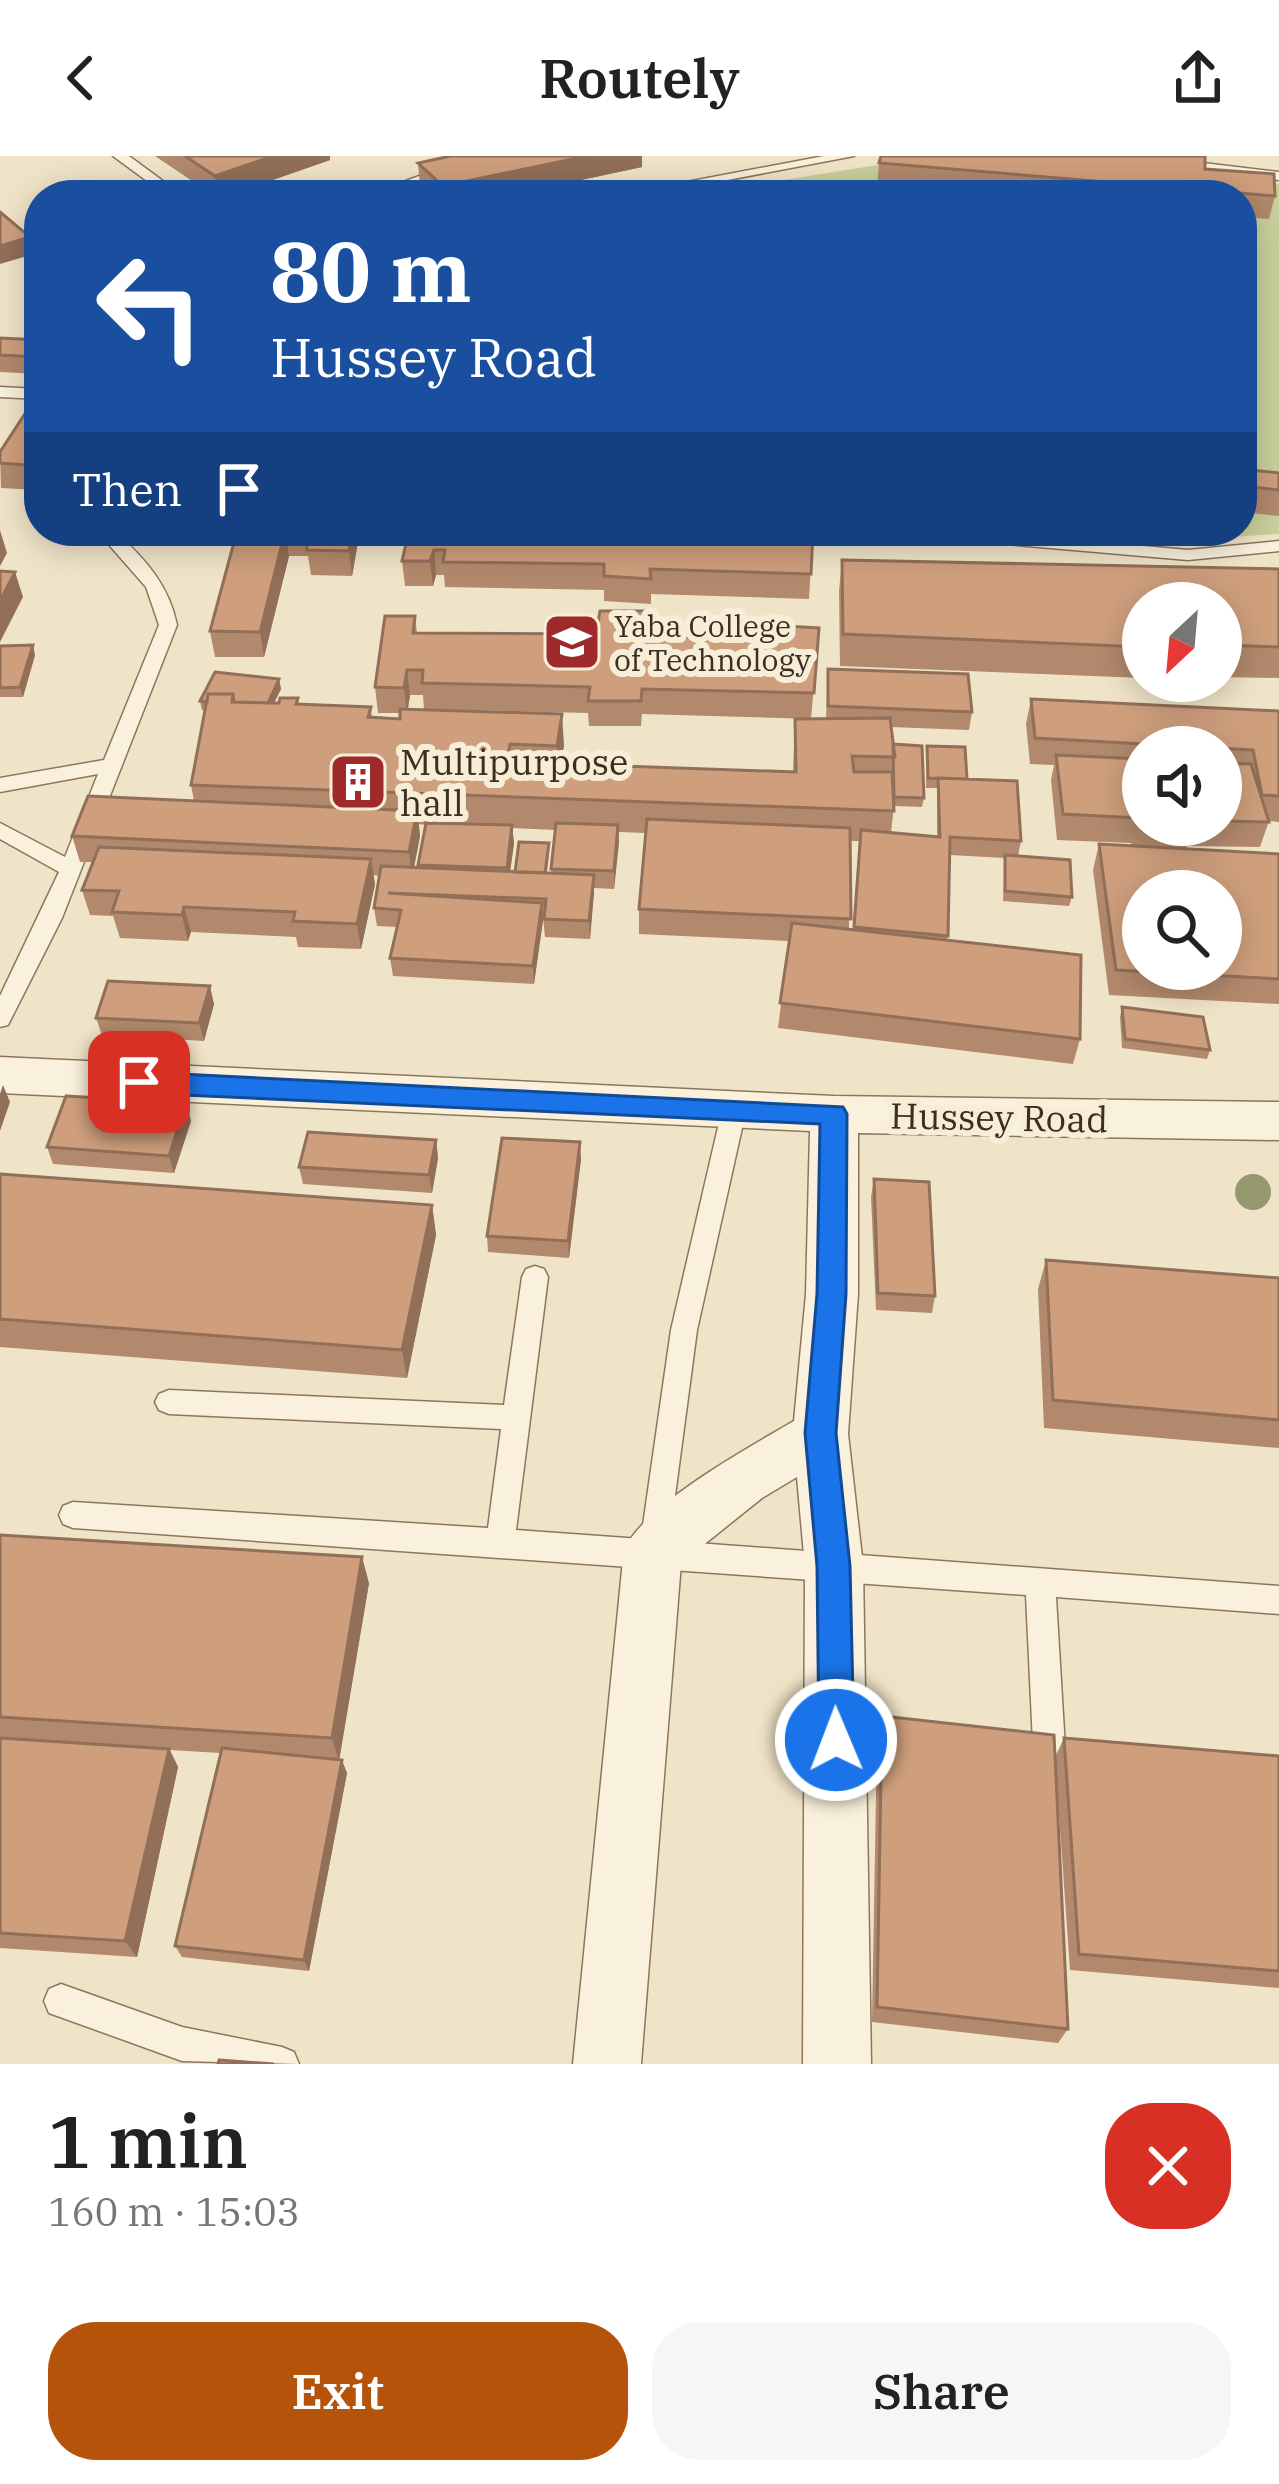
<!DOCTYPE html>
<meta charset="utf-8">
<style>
body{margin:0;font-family:"IBM Plex Serif",serif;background:#f6f6f6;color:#222;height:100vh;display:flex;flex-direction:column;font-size:45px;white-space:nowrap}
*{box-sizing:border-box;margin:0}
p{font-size:39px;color:#767676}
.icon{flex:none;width:66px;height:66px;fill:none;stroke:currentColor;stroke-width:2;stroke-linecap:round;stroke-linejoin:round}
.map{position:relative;height:1908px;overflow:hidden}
.details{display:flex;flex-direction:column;background:#fff;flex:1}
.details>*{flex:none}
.guide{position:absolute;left:24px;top:24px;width:1233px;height:366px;border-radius:48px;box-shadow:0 6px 30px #0003;background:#1a4fa0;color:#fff;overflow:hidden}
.needle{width:78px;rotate:206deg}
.tools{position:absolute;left:1122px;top:426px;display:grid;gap:24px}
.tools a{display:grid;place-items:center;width:120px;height:120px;border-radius:50%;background:#fff;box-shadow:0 6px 30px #0003;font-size:60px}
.pin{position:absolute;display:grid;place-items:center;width:102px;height:102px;color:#fff;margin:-51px;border-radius:24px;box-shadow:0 6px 18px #0006}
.me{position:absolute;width:132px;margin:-66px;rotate:359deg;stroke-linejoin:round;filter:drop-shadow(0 0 9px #0008)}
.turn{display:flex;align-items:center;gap:42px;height:252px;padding:0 48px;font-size:54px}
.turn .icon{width:156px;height:156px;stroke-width:2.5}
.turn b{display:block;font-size:84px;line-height:102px}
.then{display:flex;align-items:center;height:114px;padding:0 48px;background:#0003;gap:24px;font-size:45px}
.round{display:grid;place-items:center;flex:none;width:126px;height:126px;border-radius:48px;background:#f6f6f6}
.overview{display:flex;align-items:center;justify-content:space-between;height:204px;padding:0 48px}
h1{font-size:72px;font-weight:600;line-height:90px}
.cta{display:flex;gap:24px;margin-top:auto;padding:24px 48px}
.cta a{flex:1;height:138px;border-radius:48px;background:#b45309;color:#fff;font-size:48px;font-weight:600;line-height:138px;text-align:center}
.cta a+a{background:#f6f6f6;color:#222}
header{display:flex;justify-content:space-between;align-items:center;height:156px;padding:0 48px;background:#fff;font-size:54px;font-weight:600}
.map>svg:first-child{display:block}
.green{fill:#c9cf9b}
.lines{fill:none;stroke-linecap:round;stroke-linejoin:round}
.lane-casing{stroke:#8d765c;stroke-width:3}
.street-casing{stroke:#8d765c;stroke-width:3}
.lane{fill:#faf1dc;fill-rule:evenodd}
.street{fill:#faf1dc;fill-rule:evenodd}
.tree{fill:#96986f}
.wall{fill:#b2896c;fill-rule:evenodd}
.shaded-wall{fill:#916f58}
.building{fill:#cf9f7d;stroke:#916f58;stroke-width:3;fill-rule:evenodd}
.route{fill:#1a73e8;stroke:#114b97;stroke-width:3}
.labels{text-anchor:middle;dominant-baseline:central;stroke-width:12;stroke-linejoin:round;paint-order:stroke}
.far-poi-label{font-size:30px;fill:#3d2e20;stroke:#f7eed8;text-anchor:start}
.poi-label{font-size:36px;fill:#3d2e20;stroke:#f7eed8;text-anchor:start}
.street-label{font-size:36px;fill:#3d2e20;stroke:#f7eed8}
</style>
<header><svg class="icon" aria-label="back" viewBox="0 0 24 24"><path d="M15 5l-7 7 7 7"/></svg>Routely<svg class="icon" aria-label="share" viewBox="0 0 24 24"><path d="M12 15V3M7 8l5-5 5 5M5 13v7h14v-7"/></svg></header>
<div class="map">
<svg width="1279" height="1908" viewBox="0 0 1279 1908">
<rect width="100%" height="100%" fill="#f0e4c8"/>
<path class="green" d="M 934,0 C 1049,0 1165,10 1279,28 L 1279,378 L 1212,382 L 1106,375 L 1242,375 L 1242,39 L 691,39 Z"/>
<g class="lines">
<defs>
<path id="lane" d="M 113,0 L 129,0 L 182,39 L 166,39 Z
M 473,0 L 493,0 L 388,39 L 368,39 Z
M 824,0 L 854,0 L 649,39 L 618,39 Z
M 1104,0 L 1145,0 L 1279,16 L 1279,24 L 1111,4 Z
M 0,231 L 39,233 L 39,243 L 0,241 Z
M 905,375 L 975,375 L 1188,394 L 1279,385 L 1279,395 L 1188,404 L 914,380 Z
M 112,377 L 118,378 C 147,405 169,430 177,469 L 62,762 L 8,869 L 0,871 L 0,840 L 59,716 L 0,683 L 0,667 L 65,701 L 98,618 L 0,636 L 0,622 L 104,604 L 159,469 L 146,431 L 103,382 Z
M 734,945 L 742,947 L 746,954 L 697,1174 L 669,1385 L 1279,1430 L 1279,1458 L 1056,1441 L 1066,1609 L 1061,1620 L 1050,1624 L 1039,1620 L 1034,1609 L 1026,1439 L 73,1372 L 63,1368 L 59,1359 L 63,1350 L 73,1346 L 488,1372 L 501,1273 L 169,1258 L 159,1254 L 155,1246 L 159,1238 L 169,1234 L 504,1249 L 522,1121 L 526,1113 L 535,1110 L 544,1113 L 548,1121 L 516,1374 L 641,1383 L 671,1174 L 722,954 L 726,947 Z
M 61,1828 L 182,1871 L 282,1891 L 294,1896 L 299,1908 L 182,1905 L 49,1857 L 44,1845 L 49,1833 Z"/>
<path id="street" d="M 0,901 L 834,940 L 1279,946 L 1279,984 L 858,977 L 858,1138 L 848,1278 L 863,1410 L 871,1908 L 803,1908 L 805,1410 L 797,1321 L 762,1342 L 681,1407 L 641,1908 L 573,1908 L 624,1394 C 646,1347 748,1292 794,1265 L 806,1138 L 810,975 L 0,937 Z"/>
</defs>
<use href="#lane" class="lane-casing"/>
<use href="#street" class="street-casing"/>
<use href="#lane" class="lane"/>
<use href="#street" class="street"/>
</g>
<circle class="tree" cx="1253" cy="1036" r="18"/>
<path class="wall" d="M 155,0 L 330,0 L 330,4 L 230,39 L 213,39 Z
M 418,7 L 642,11 L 511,39 L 430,39 L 420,30 Z
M 879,7 L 1205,13 L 1275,40 L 1269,63 L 1242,61 L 1242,39 L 985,39 L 877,30 Z
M 0,182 L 39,184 L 39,218 L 0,216 Z
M 39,254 L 39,334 L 1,332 L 0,296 Z
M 1242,313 L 1279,317 L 1279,360 L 1242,356 Z
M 237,375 L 360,375 L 352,420 L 311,419 L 308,400 L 289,400 L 264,501 L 215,501 L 210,475 Z
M 409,375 L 813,375 L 809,443 L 651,438 L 651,448 L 604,445 L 604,434 L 445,431 L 444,419 L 436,419 L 433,430 L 405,430 L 402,405 Z
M 842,404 L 1279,413 L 1279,522 L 1221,521 L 1221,447 L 1143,447 L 1143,522 L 840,510 L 839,435 Z
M 415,460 L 417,477 L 783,484 L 819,472 L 811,563 L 642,558 L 641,570 L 589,570 L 588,557 L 424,553 L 423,539 L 410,539 L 408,553 L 564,589 L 561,608 L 793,616 L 795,563 L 826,563 L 828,513 L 972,556 L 969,574 L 891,571 L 893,588 L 924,642 L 922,651 L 894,650 L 891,677 L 937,681 L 937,632 L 926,632 L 927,590 L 967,623 L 1021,685 L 1018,700 L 1072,741 L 1069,750 L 1003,745 L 1005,702 L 950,699 L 947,784 L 1080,883 L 1073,908 L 778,872 L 789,785 L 639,778 L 639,753 L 646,677 L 619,676 L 614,733 L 594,732 L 590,783 L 545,781 L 543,761 L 534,828 L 393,820 L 390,802 L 397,771 L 377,770 L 374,752 L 379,720 L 373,719 L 375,728 L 361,793 L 298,791 L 296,781 L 191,776 L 188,785 L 120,782 L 113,760 L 90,759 L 82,734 L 93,706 L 80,706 L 72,680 L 194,645 L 191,629 L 205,554 L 202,554 L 200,545 L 279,523 L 281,533 L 274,547 L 298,542 L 299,548 L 371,551 L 372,562 L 400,563 L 400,557 L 378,557 L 375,531 ZM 419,668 L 425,669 L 419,712 L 414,712 L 420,680 ZM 512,672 L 555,674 L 551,718 L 547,717 L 549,696 L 515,716 L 510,716 L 514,687 ZM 850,685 L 859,685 L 853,774 L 849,773 Z
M 0,490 L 35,499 L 23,541 L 0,541 Z
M 1031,543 L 1279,555 L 1279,666 L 1269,665 L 1260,691 L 1187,690 L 1186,693 L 1279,698 L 1279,848 L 1109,839 L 1093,714 L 1099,688 L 1132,690 L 1131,687 L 1057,684 L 1051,624 L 1054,609 L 1030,608 L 1026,568 ZM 1143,591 L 1221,591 L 1221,669 L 1143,669 Z
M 214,848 L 204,885 L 102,879 L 96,862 Z
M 1122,851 L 1210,894 L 1207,903 L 1122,892 L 1120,861 Z
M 186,947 L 191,965 L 174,1017 L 53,1008 L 47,991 Z
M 436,984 L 438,1002 L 432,1037 L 303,1028 L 299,1011 Z
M 581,1003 L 569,1102 L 488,1096 L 487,1080 Z
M 0,1018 L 432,1049 L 436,1079 L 407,1222 L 0,1191 Z
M 874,1023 L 935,1140 L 932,1157 L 876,1154 L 871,1041 Z
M 1046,1104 L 1279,1122 L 1279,1292 L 1044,1272 L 1038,1133 Z
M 0,1379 L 369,1427 L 339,1604 L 347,1617 L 309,1815 L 182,1801 L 175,1790 L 220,1597 L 170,1594 L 178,1611 L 137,1801 L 0,1792 Z
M 882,1560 L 1068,1873 L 1058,1887 L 872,1866 L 877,1580 Z
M 1064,1582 L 1279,1600 L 1279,1832 L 1070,1814 L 1055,1601 Z"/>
<path class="shaded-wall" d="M 273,0 L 330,0 L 330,4 L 230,39 L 218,39 L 215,20 Z
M 587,0 L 642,0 L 642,11 L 511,39 L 444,39 L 443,30 Z
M 30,81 L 34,98 L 0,108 L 0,90 Z
M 0,374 L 7,397 L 0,410 Z
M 285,375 L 289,400 L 264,501 L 260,476 Z
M 352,375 L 360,375 L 352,420 L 349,395 Z
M 434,394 L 436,419 L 433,430 L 430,405 Z
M 15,416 L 23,441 L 0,486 L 0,445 Z
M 33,489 L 35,499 L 23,541 L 20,531 Z
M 407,514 L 410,539 L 407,557 L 404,532 Z
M 279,523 L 281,533 L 266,562 L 265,553 Z
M 562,558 L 564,589 L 559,621 L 557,590 Z
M 417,655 L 420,680 L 412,721 L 409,696 Z
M 512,669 L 514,687 L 508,730 L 507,712 Z
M 618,669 L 619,687 L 614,733 L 614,715 Z
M 371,703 L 375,728 L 361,793 L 357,768 Z
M 594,719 L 594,737 L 590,783 L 589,765 Z
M 542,747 L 543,765 L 534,828 L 533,810 Z
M 184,751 L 191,776 L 188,785 L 182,759 Z
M 210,830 L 214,848 L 204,885 L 199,867 Z
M 3,929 L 10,946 L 0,975 L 0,938 Z
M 186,947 L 191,965 L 174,1017 L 169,1000 Z
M 436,984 L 438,1002 L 432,1037 L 429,1019 Z
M 580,986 L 581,1003 L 569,1102 L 568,1085 Z
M 432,1049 L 436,1079 L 407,1222 L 402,1194 Z
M 362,1401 L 369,1427 L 339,1605 L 332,1582 Z
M 169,1593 L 178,1611 L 137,1801 L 125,1785 Z
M 342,1604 L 347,1617 L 309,1815 L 304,1804 Z"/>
<path class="building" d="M 185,0 L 273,0 L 215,20 Z
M 451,0 L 587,0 L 443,30 L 418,7 Z
M 881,0 L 1205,0 L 1205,13 L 1274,18 L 1275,40 L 879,7 Z
M 0,56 L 30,81 L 0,90 Z
M 0,182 L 39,184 L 39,201 L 0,199 Z
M 28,253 L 39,254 L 39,310 L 0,307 L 0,296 Z
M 1242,313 L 1279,317 L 1279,334 L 1242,330 Z
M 237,375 L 285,375 L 260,476 L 210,475 Z
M 306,375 L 352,375 L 349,395 L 307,394 Z
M 409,375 L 813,375 L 811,418 L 650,413 L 651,423 L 604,420 L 604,408 L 443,406 L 445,394 L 434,394 L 430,405 L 402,405 Z
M 842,404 L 1279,413 L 1279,491 L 1221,489 L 1221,447 L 1143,447 L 1143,491 L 843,478 Z
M 0,415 L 15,416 L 0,445 Z
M 600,455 L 648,455 L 644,480 L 783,484 L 785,470 L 819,472 L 814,537 L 642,533 L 641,545 L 588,545 L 590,531 L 422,527 L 423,514 L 407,514 L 404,532 L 375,531 L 385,460 L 415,460 L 413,477 L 596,478 Z
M 33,489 L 20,531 L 0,532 L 0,490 Z
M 828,513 L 968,518 L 972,556 L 828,550 Z
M 215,516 L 279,523 L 268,547 L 234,546 L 233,538 L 208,538 L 207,546 L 200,545 Z
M 208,538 L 233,538 L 232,546 L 279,547 L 280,542 L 298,542 L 296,548 L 371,551 L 368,561 L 400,563 L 400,553 L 562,558 L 557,590 L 510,588 L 507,606 L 796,616 L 795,563 L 890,562 L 895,601 L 852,600 L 854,616 L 892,616 L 894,655 L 191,629 Z
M 1031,543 L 1279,555 L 1279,640 L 1262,639 L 1253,594 L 1035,582 Z
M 893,588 L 922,590 L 924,642 L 894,641 Z
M 927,590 L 965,591 L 967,623 L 928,622 Z
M 1056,599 L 1143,603 L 1143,668 L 1140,668 L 1138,662 L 1063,658 Z
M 1221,607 L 1251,608 L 1269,666 L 1221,665 Z
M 938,622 L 1017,625 L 1021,685 L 950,681 L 948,780 L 854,771 L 861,674 L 940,681 Z
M 88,640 L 417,655 L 409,696 L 72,680 Z
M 647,663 L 850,672 L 851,763 L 639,753 Z
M 426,667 L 512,669 L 507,712 L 418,709 Z
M 556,667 L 618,669 L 614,715 L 551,713 Z
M 1157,669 L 1193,669 L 1192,672 Z
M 519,686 L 549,687 L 545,717 L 515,716 Z
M 1099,688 L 1279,698 L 1279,823 L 1116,814 ZM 1143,735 L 1221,735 L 1221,813 L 1143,813 Z
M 99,691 L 371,703 L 357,768 L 293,765 L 295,756 L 184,751 L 182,759 L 112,756 L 119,735 L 82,734 Z
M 1005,699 L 1070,704 L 1072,741 L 1005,735 Z
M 381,710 L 594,719 L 589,765 L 544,763 L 546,743 L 388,737 L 542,747 L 533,810 L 390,802 L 401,754 L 374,752 Z
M 792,767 L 1081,799 L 1080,883 L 780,847 Z
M 108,825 L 210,830 L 199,867 L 96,862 Z
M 1122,851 L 1203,861 L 1210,894 L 1125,883 Z
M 66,940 L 186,947 L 169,1000 L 47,991 Z
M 308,976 L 436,984 L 429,1019 L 299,1011 Z
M 502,982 L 580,986 L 568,1085 L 487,1080 Z
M 0,1018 L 432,1049 L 402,1194 L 0,1163 Z
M 874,1023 L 929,1026 L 935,1140 L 878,1137 Z
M 1046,1104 L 1279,1122 L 1279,1264 L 1053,1244 Z
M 0,1379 L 362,1401 L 332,1582 L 0,1561 Z
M 882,1560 L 1054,1579 L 1068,1873 L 877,1851 Z
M 0,1582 L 169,1593 L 125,1785 L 0,1777 Z
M 1064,1582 L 1279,1600 L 1279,1815 L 1079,1798 Z
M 222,1592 L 342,1604 L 304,1804 L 175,1790 Z
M 219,1904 L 274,1908 L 218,1908 Z"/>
<path class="route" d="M 139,916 L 843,951 L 847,958 L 846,1138 L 836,1277 L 850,1410 L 854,1584 L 849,1597 L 836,1602 L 824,1597 L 819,1584 L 817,1410 L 805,1277 L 817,1138 L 820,968 L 139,937 L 125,926 Z"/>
<defs>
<symbol id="university-square" viewBox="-11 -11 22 22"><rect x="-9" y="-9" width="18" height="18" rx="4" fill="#9e2a2b" stroke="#f7eed8"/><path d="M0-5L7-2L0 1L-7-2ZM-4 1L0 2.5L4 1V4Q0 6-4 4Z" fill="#fff"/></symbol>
<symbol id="building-square" viewBox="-11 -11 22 22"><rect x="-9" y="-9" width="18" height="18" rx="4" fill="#9e2a2b" stroke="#f7eed8"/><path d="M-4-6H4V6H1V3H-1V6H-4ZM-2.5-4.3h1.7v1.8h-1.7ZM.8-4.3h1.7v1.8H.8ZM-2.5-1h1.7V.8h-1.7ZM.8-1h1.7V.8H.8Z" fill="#fff"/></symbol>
</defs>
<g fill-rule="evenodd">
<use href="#university-square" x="539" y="453" width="66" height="66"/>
<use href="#building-square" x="325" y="593" width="66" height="66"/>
</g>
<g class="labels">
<g class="far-poi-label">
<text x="614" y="469">Yaba College<tspan x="614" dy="34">of Technology</tspan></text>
</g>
<g class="poi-label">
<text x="400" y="605">Multipurpose<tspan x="400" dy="41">hall</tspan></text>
</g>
<g class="street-label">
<text transform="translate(999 961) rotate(1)">Hussey Road</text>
</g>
</g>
</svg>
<div class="tools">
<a><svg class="needle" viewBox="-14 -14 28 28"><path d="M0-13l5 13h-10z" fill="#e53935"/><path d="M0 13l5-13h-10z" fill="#767676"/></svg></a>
<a><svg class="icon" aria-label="sound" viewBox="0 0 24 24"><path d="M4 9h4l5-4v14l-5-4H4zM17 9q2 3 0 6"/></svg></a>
<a><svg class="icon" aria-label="search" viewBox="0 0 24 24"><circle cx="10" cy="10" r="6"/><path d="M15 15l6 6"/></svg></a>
</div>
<div class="pin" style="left:139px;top:926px;background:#d93025"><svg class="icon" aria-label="arrive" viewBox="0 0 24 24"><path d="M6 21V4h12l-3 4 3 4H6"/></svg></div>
<svg class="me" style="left:836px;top:1584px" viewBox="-20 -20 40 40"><circle r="17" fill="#1a73e8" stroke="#fff" stroke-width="3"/><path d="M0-11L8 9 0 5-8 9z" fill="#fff"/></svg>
<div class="guide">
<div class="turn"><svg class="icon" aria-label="left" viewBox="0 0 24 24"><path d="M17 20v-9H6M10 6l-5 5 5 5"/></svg><div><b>80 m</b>Hussey Road</div></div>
<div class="then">Then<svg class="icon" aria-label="arrive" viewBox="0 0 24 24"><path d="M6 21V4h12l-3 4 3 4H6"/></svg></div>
</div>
</div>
<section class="details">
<div class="overview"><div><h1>1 min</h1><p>160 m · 15:03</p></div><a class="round" style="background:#d93025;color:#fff"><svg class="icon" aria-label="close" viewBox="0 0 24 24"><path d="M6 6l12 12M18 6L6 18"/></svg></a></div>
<div class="cta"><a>Exit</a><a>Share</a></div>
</section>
